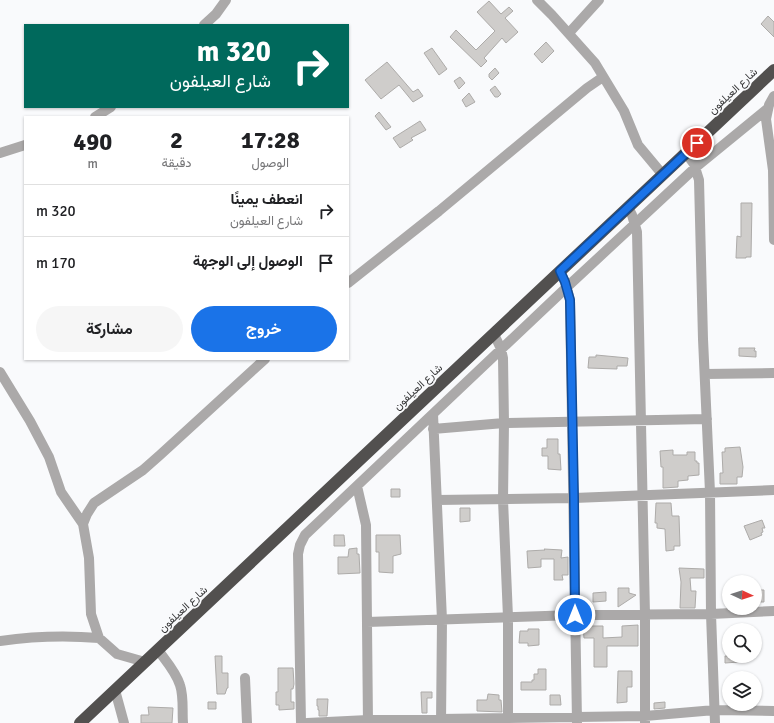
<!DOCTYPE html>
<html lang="ar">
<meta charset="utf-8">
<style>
body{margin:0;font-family:Signika,Vazirmatn,sans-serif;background:#f6f6f6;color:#202124;direction:rtl;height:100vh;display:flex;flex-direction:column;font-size:15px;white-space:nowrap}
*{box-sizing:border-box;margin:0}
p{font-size:13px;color:#757577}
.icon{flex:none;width:22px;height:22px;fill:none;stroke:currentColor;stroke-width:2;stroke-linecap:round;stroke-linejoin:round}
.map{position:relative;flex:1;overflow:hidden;direction:ltr}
.side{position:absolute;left:24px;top:116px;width:325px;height:244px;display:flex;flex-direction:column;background:#fff;border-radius:0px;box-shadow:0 1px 3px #0004;direction:rtl}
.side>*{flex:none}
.guide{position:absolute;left:24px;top:24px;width:325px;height:84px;border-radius:0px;box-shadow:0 1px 3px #0004;direction:rtl;background:#00695c;color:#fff;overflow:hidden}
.needle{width:26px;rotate:93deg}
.fabs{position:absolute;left:722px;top:575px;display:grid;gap:8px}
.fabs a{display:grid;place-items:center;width:40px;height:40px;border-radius:50%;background:#fff;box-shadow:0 1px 3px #0004;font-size:20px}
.pin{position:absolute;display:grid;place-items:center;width:34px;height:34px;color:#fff;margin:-17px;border:2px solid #fff;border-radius:50%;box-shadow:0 1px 4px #0007}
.me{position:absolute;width:44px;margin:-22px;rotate:0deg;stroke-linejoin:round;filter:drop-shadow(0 0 3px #0008)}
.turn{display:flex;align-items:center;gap:14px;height:84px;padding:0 12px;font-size:18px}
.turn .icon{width:52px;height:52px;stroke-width:2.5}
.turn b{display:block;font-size:28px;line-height:34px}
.eta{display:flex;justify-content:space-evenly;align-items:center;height:68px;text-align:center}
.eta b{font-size:24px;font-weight:700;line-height:28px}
.cta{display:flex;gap:8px;margin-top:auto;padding:8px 12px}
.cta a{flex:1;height:46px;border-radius:24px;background:#1a73e8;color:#fff;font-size:16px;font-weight:700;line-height:46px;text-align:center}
.cta a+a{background:#f6f6f6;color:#202124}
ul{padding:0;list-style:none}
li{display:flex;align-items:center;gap:12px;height:52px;padding:0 12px;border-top:1px solid #e0e0e0}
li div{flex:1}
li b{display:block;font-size:15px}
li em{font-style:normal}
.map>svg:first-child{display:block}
.building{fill:#cfcdcb;stroke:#adaba9}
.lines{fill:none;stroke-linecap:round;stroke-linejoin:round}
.minor{stroke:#aba9a9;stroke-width:10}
.highway{stroke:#52504f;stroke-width:12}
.route-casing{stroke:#114b97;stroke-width:10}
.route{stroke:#1a73e8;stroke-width:7}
.labels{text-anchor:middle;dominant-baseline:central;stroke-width:3.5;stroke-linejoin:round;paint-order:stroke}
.street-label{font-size:11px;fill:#323233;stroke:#f9fafc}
</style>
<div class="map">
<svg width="774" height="723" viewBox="0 0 774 723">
<rect width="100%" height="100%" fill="#f9fafc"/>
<path class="building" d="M 489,1 L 501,14 L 509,7 L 513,11 L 505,18 L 518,32 L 506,43 L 502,38 L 484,58 L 487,61 L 481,67 L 450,37 L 456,30 L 476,50 L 495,31 L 477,12 Z
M 768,16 L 774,22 L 774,37 L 761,24 Z
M 546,42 L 554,51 L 542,63 L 534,54 Z
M 432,48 L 447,69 L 439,75 L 424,53 Z
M 387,62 L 413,92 L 418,89 L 423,96 L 413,102 L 399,85 L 381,99 L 365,80 Z
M 495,68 L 499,73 L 492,80 L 489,77 L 489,74 Z
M 460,77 L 465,83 L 459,89 L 454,81 Z
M 495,86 L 501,94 L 498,97 L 495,97 L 490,90 Z
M 469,93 L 475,102 L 466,107 L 462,100 Z
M 379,112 L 391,127 L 386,130 L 375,116 Z
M 420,121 L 426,130 L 411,138 L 413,140 L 400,148 L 393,138 Z
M 741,203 L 752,203 L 751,257 L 746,257 L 746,258 L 736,258 L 737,236 L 741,237 Z
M 739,348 L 755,348 L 754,351 L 756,351 L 756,357 L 739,356 Z
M 596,355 L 628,358 L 627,366 L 617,366 L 617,369 L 588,368 L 589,357 L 596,357 Z
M 547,439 L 558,439 L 558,454 L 560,454 L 561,470 L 548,469 L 548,456 L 542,456 L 542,448 L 547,448 Z
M 740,447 L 743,467 L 742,477 L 737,477 L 737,484 L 720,484 L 720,473 L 723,473 L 722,452 L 725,452 L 725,448 Z
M 673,450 L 673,455 L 687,455 L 687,452 L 695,452 L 695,461 L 697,461 L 697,463 L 699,463 L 699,475 L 688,476 L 688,480 L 678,481 L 678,487 L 663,488 L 663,467 L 661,467 L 660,451 Z
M 391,489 L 400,489 L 400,497 L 391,497 Z
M 656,503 L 671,503 L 672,516 L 679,516 L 680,546 L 674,546 L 674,550 L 666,551 L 665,529 L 657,528 L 657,523 L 655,523 Z
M 460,508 L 470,508 L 470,521 L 460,522 Z
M 762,520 L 765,528 L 762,528 L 763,532 L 761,533 L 762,535 L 750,540 L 744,526 Z
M 334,535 L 344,535 L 345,546 L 334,546 Z
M 376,535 L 400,535 L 401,554 L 393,556 L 393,573 L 379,572 L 379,552 L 376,552 Z
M 357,548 L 357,554 L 359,554 L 360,573 L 338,574 L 338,557 L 348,557 L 349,549 Z
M 544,549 L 562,550 L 561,558 L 568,557 L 568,575 L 562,575 L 563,580 L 554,580 L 554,559 L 541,559 L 541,567 L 528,568 L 527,551 L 545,550 Z
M 679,568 L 704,569 L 704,578 L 690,578 L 691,591 L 696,591 L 695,608 L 680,608 L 681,582 Z
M 618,588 L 629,588 L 629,593 L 636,595 L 618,607 Z
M 755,590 L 764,590 L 764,602 L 755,602 Z
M 606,592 L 606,601 L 593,602 L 593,593 Z
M 638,625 L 638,646 L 607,646 L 607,667 L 594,667 L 594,638 L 584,638 L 583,626 L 603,626 L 603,638 L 622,637 L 622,626 Z
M 528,629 L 539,629 L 539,645 L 528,646 L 528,643 L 519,643 L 520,631 L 528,631 Z
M 215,656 L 222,656 L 222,673 L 228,673 L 228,688 L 227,688 L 225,694 L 217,694 Z
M 725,656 L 739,656 L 739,662 L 725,663 Z
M 278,668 L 293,668 L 294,684 L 293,689 L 291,689 L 291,702 L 294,702 L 294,709 L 279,710 L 279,705 L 276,705 L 276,692 L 278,692 Z
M 538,669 L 546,669 L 546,690 L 521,690 L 521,682 L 532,682 L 532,680 L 534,680 L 534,674 L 538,674 Z
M 618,671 L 632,671 L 632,687 L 627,687 L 627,702 L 617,703 Z
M 421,692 L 432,692 L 432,698 L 427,698 L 427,713 L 422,713 Z
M 488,694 L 499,695 L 499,700 L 501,700 L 502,712 L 477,711 L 477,700 L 487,700 Z
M 550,695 L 560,695 L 561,705 L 550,705 Z
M 317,699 L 328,699 L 327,716 L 319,716 L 319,710 L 318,710 L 318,706 L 317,706 Z
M 208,702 L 216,702 L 216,709 L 208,709 Z
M 665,702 L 665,708 L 654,709 L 654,703 Z
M 148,707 L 173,708 L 172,723 L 141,723 L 141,715 L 149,715 Z"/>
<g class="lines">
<path class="minor" d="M 537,0 L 552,15 L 595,63 L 624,111 L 638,145 L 663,175
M 204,25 L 216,14 L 226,0
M 569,33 L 599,0
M 774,96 L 769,105 L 766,119 L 773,170 L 774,240
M 95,117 L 111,107
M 0,153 L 25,145
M 686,153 L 694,164 L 699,180 L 703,339 L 710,492 L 711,614 L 715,723
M 628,207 L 632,215 L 637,232 L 645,615 L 645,723
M 560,271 L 565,282 L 570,300 L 577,722
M 348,283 L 439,211 L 587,88 L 603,77
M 494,334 L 501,349 L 503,358 L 504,423 L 503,500 L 508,617 L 508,723
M 0,372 L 30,421 L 49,457 L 61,492 L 83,524
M 705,374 L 774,373
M 433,414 L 442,620 L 441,723
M 433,429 L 504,423 L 707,419
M 357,486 L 366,525 L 368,723
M 437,500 L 574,498 L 774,490
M 367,622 L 575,615 L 711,614 L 774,611
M 0,641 C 35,636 64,635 99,638
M 158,650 C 166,661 176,672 180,685 C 184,697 182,711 183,723
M 145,662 L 117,654 L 99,638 L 91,614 L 89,558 L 83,524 L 87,514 L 94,503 L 143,470 L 160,455 L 265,359
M 245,678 L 247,723
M 115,690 L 124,723
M 301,723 L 298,554 L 300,545 L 305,535 L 567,287 L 695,168 L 767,109
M 307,723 L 368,720 L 645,716 L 715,710 L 774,711"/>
<path class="highway" d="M 80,723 L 774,70"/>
</g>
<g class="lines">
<defs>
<path id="route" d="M 575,615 L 574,498 L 570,300 L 565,282 L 560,271 L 697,143"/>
</defs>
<use href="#route" class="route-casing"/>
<use href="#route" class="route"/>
</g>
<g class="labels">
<g class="street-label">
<text transform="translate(733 91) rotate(-43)">شارع العيلفون</text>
<text transform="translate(418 387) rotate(-43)">شارع العيلفون</text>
<text transform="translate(183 609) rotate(-43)">شارع العيلفون</text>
</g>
</g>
</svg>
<div class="fabs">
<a><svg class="needle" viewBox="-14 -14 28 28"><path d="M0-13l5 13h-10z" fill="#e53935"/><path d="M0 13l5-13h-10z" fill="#757577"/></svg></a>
<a><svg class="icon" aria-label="search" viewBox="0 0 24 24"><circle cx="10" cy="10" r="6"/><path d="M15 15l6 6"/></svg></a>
<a><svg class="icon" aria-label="layers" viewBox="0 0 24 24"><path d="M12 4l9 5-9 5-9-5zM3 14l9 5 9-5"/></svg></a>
</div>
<div class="pin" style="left:697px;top:143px;background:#d93025"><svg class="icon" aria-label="arrive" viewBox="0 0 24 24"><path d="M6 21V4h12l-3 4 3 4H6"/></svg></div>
<svg class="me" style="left:575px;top:615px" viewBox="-20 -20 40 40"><circle r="17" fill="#1a73e8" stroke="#fff" stroke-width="3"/><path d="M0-11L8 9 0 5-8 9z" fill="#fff"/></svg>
<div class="guide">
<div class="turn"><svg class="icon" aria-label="right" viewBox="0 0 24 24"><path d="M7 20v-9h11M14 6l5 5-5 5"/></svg><div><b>320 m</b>شارع العيلفون</div></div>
</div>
<section class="side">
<div class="eta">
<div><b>17:28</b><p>الوصول</p></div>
<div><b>2</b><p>دقيقة</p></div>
<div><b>490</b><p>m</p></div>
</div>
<ul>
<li><svg class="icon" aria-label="right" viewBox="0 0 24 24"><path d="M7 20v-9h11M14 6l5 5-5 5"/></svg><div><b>انعطف يمينًا</b><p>شارع العيلفون</p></div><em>320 m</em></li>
<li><svg class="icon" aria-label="arrive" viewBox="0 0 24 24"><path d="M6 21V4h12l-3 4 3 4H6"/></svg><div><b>الوصول إلى الوجهة</b></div><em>170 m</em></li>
</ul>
<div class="cta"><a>خروج</a><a>مشاركة</a></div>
</section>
</div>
